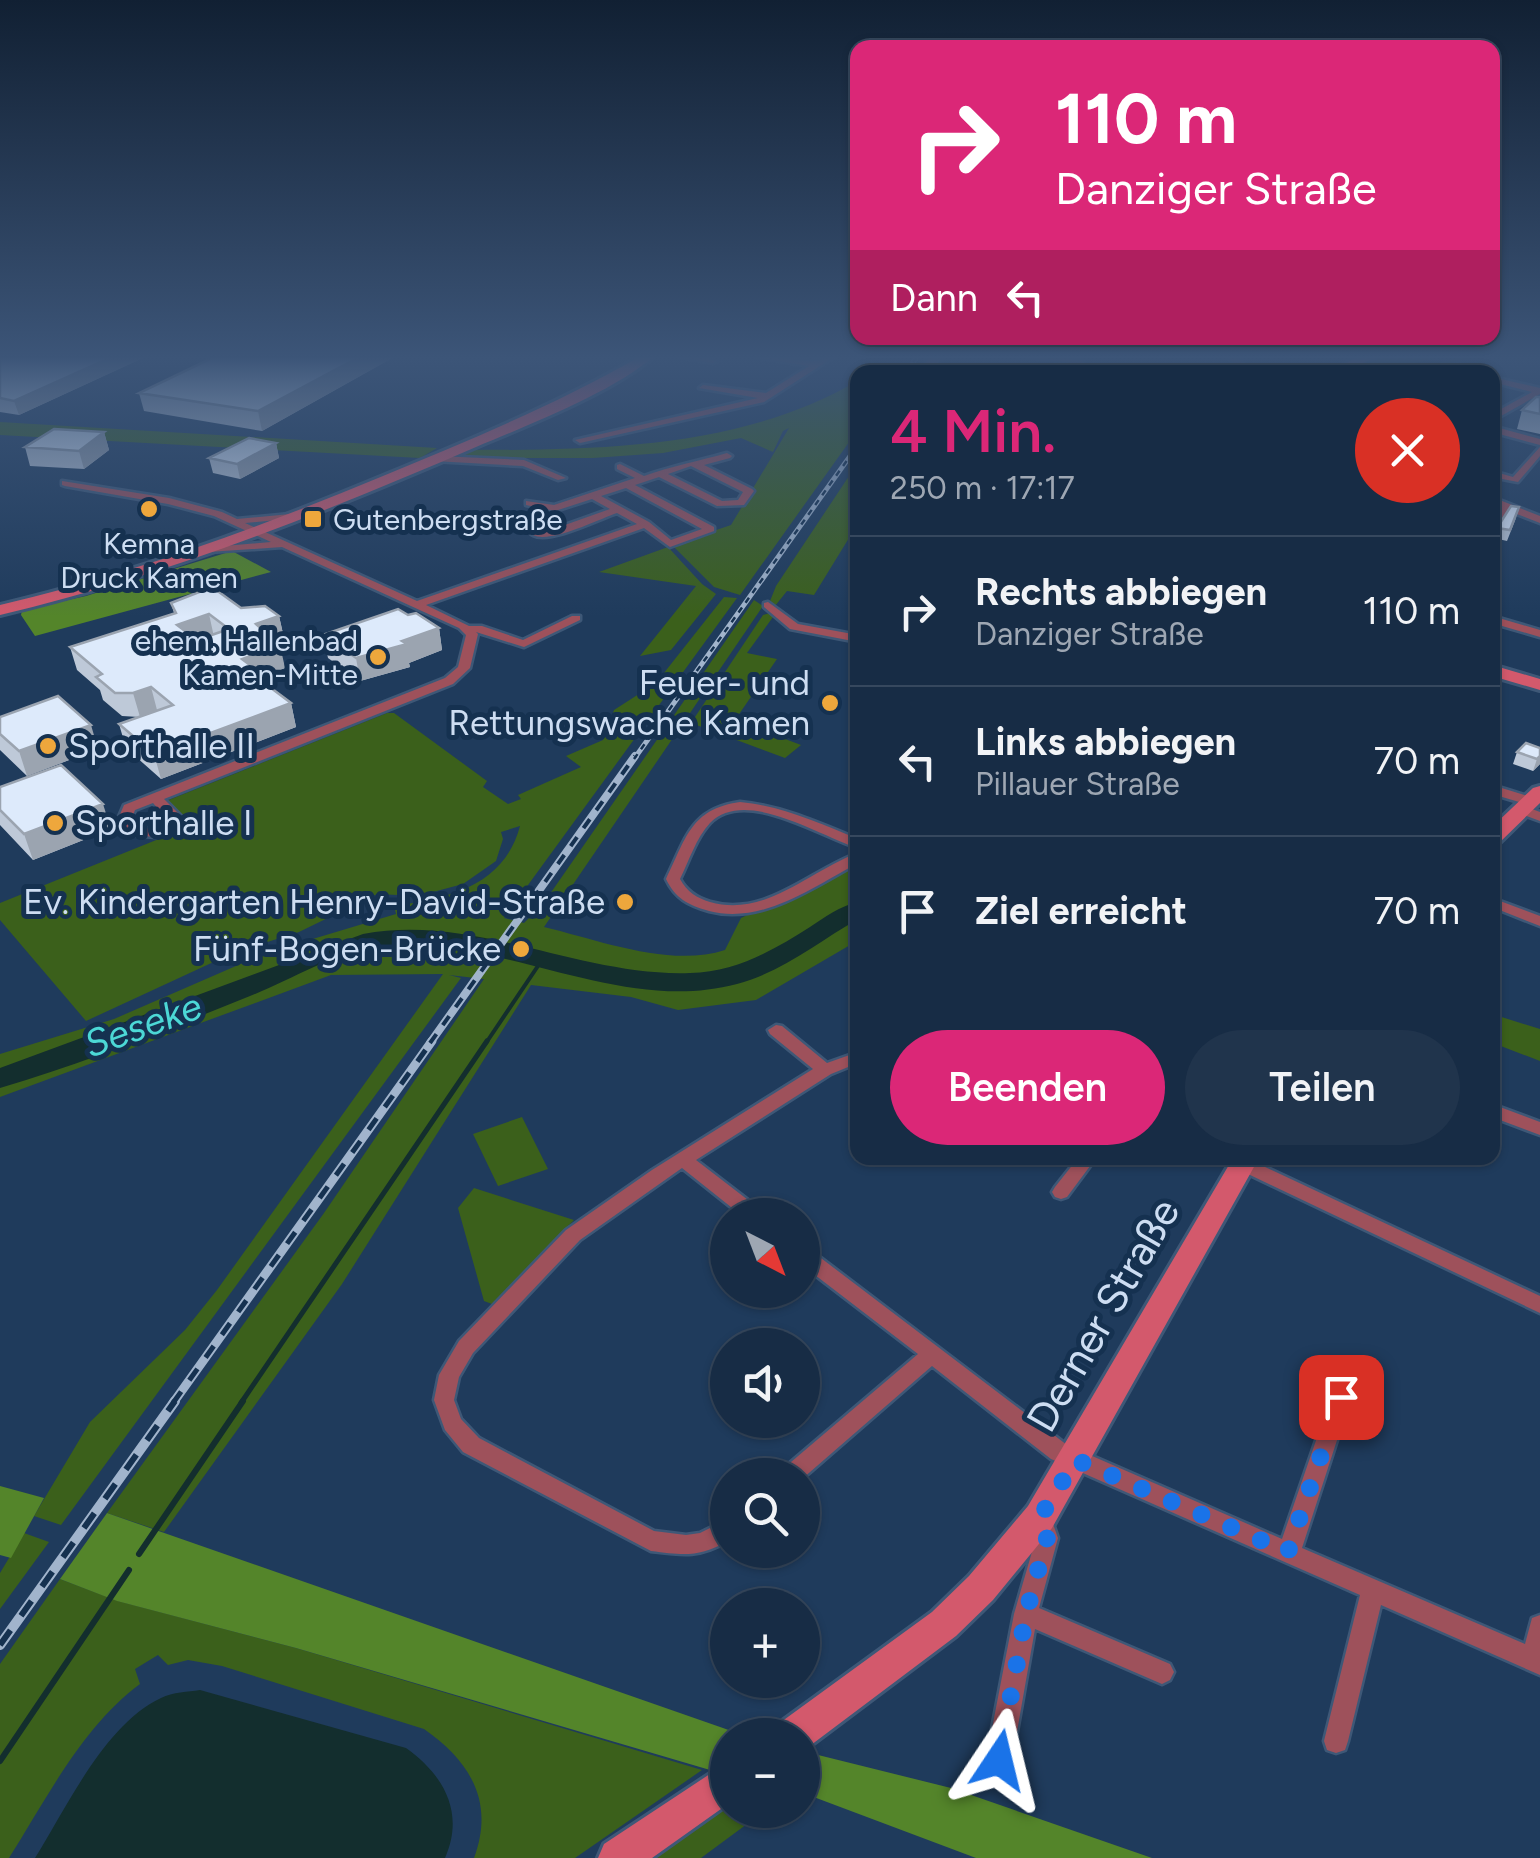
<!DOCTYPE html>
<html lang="de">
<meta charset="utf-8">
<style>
body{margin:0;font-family:Figtree,sans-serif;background:#20344c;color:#f1f3f6;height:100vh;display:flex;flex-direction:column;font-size:38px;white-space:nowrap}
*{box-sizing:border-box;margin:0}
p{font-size:32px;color:#9ea7b3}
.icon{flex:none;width:55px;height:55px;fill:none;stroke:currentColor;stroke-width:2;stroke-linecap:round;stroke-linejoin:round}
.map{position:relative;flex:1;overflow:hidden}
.drawer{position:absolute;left:850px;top:365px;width:650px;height:800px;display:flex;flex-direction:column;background:#172c45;border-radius:20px;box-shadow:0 2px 8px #0004,0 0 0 2px #36485e}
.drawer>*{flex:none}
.top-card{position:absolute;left:850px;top:40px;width:650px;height:305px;border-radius:20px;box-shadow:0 2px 8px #0004,0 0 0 2px #36485e;background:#db2777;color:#fff;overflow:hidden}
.needle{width:65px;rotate:138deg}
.controls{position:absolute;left:710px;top:1198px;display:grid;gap:20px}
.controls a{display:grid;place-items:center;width:110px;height:110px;border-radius:50%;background:#172c45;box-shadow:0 2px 8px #0004,0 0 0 2px #36485e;font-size:50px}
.pin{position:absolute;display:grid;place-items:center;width:85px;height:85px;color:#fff;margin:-42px;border-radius:20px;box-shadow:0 5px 15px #0006}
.me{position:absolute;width:110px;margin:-55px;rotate:10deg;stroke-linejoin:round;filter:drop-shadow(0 0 8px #0008)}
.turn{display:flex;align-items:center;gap:35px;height:210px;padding:0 40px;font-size:45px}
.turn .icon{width:130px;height:130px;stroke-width:2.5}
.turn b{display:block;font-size:70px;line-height:85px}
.then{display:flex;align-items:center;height:95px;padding:0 40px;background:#0003;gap:20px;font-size:38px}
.round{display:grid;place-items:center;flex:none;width:105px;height:105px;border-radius:52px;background:#20344c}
.summary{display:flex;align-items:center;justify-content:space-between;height:170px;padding:0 40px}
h1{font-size:60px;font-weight:600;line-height:75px;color:#db2777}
.primary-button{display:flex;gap:20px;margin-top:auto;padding:20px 40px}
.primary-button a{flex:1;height:115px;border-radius:60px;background:#db2777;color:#fff;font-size:40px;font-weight:600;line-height:115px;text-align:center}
.primary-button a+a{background:#20344c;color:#f1f3f6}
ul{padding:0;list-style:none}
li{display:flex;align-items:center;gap:30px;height:150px;padding:0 40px;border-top:2px solid #36485e}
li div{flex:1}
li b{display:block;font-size:38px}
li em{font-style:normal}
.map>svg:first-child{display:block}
.green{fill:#3b601b}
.forest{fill:#54852a}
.water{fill:#132e2e}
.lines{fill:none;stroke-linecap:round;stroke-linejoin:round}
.stream-far2{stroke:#132e2e;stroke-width:4}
.stream-far1{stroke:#132e2e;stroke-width:5}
.stream{stroke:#132e2e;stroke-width:6}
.river{fill:#132e2e;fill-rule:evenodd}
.street-casing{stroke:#3e5877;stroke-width:5}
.secondary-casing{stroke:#3e5877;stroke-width:6}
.primary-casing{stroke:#3e5877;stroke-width:5}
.street{fill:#9e515b;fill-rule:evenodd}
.secondary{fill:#d3596c;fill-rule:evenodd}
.primary{fill:#fc5e79;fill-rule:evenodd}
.rail-far3-casing{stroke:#a1b4cc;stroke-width:5}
.rail-far2-casing{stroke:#a1b4cc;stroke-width:8}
.rail-far1-casing{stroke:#a1b4cc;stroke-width:9}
.rail-casing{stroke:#a1b4cc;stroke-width:10}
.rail-far3{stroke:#153150;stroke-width:2.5;stroke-dasharray:6;stroke-linecap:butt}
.rail-far2{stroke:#153150;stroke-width:4;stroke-dasharray:11;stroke-linecap:butt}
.rail-far1{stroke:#153150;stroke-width:5;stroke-dasharray:14;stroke-linecap:butt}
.rail{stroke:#153150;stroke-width:6;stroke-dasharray:18;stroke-linecap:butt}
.wall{fill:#bec9d8}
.shaded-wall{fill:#9ba4b0}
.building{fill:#ddeafb;stroke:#9ba4b0;stroke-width:2.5;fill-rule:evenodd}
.route{stroke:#1a73e8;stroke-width:18;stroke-dasharray:0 32.4}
.poi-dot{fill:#eea73c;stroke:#153150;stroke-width:4}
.labels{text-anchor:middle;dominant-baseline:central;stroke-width:10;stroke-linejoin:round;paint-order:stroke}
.far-poi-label{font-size:30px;fill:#cdddf2;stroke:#153150;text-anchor:start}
.poi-label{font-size:35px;fill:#cdddf2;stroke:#153150;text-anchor:end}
.water-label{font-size:38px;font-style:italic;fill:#4cd8d6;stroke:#153150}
.near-street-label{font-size:42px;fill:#cdddf2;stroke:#153150}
</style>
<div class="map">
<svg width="1540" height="1858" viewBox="0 0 1540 1858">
<rect width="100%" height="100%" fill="#1f3b5c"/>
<path class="green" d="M 1382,357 L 1472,357 L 1422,372 L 1347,372 Z
M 857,381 L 857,431 L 740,595 L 714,587 L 672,545 L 731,525 L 789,428 L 783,431 L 773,452 L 741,438 L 663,453 L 593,458 L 450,458 L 466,450 C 597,450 742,449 857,381 Z
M 0,422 L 437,448 L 420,458 L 0,435 Z
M 857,464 L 857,525 L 814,595 L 787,591 L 775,606 L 770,601 L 776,586 Z
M 668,547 L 702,584 L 716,594 L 671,650 L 640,656 L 696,586 L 599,572 Z
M 724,597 L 737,598 L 504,918 L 524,923 L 543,904 L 754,600 L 763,606 L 544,927 C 599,940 670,968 725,950 L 741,918 L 857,862 L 857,941 L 756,1000 L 678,1010 L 631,997 L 531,985 L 342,1284 L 164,1532 L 107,1513 L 324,1213 L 484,979 L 449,975 L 461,978 L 61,1525 L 34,1516 L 90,1422 L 185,1330 L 217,1290 L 443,974 L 331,975 L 0,1097 L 0,1054 L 114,1019 L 266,953 L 396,914 L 394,906 C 449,898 504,886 520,826 L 501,832 L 503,839 L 496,861 L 463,884 L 418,896 L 377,894 L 299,932 L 233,953 L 86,1021 L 0,920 L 0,903 L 191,826 L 166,801 L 387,713 L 394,713 L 487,781 L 483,787 L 508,804 L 521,799 L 518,795 L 581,767 L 566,756 L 603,740 L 614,710 L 656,683 Z
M 770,613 L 773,617 L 747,653 L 777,659 L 735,720 L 801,745 L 785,758 L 691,723 L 763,615 Z
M 1492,1014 L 1540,1029 L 1540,1061 L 1493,1043 Z
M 522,1117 L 548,1169 L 498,1186 L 473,1134 Z
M 474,1188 L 574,1220 L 492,1304 L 484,1301 L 458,1208 Z
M 24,1533 L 49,1542 L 0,1609 L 0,1573 Z
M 60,1579 L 118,1601 L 296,1648 L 702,1770 L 575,1858 L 474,1858 C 495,1802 470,1761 424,1729 L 222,1666 L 188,1660 L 168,1665 L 158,1655 L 135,1669 L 140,1684 C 82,1727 47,1798 9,1858 L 0,1858 L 0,1664 Z
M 727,1803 L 728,1810 L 766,1810 L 701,1858 L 651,1858 Z"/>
<path class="forest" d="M 232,551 L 271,572 L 35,636 L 21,615 L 22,610 L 86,596 Z
M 0,1486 L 44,1498 L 11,1558 L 0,1555 Z
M 107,1513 L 743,1735 L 728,1735 L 727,1775 L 296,1648 L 117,1601 L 60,1579 Z
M 802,1751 L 951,1788 L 1152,1858 L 976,1858 L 803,1793 Z"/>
<path class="water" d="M 200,1690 L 406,1748 C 444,1775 465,1813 445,1858 L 35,1858 C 67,1807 105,1724 161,1698 C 173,1692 188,1692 200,1690 Z"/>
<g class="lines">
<path class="stream-far2" d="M 486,1043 L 544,957"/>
<path class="stream-far1" d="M 241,1403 L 487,1041"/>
<path class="stream" d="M 139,1554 L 243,1401
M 0,1761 L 129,1570"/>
<path class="river" d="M 1437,357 L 1460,357 L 1405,372 L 1383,372 Z
M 858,902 L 858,919 C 818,942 782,972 737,984 C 617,1016 498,932 377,947 C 333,953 291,980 250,996 C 168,1029 85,1063 0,1088 L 0,1068 L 363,934 C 474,913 579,977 690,973 C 736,972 772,951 810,927 C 825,917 840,906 858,902 Z"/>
<defs>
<path id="street" d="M 680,357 L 700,357 L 717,361 L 713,363 Z
M 756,357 C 774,356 791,360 809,361 C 819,362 824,357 834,357 L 764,402 L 580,443 L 575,440 L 758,398 L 699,388 L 703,385 L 766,393 L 809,366 Z
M 1030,357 L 1058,357 L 1083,361 L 1078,372 L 1070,372 L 1074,363 Z
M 1227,357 L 1236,357 L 1253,372 L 1245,372 Z
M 1458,364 L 1480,370 L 1481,372 L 1470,372 L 1455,368 L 1455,364 Z
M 1492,377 L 1540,388 L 1540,394 L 1492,421 L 1492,414 L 1532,392 L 1492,382 Z
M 1492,426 L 1540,439 L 1540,445 L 1492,432 Z
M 1540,447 L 1540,456 L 1518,482 L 1492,477 L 1492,471 L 1513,477 Z
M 727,453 L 732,456 L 730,458 L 704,465 L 752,489 L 754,491 L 744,505 L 717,506 L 659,477 L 635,485 L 714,527 L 714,531 L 670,547 L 644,528 L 426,605 L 469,626 L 482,626 L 523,640 L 572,616 L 580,616 L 580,620 L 524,647 L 476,632 L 478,634 L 470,668 L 453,684 L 164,799 L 183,818 L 180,826 L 156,837 L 133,835 L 118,819 L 124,805 L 445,678 L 458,667 L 466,635 L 459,628 L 282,547 L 208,552 L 207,550 L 212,547 L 271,542 L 214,516 L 168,504 L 65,486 L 62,485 L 62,481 L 169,498 L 222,512 L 237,519 L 301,513 L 301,517 L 297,518 L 245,523 L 417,601 L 637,524 L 617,513 C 599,519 550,544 533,535 C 528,533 526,527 524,522 L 525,520 L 533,520 L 538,529 L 548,531 L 610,509 L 592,499 L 555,511 L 526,505 L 526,501 L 554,505 L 635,478 L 617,469 L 617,465 L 620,464 L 644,476 C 672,466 699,461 727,453 ZM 691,466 L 743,492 L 738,500 L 722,501 L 668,474 ZM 626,488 L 702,529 L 671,540 L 649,522 L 601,496 ZM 153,803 L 169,821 L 154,829 L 142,828 L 132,818 L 135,810 Z
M 437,456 L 524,460 L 566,478 L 558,480 L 523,466 L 434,461 L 432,459 Z
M 1492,497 L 1540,516 L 1540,523 L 1509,511 C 1501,515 1500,526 1492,529 L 1492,514 L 1501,507 L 1492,504 Z
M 768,602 L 798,624 L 858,635 L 858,642 L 790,629 L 764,607 L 764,603 Z
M 1492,616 L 1540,630 L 1540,637 L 1492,623 Z
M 1492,785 L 1534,798 L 1536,801 L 1529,805 L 1492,794 Z
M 740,802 C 782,806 819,823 858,839 L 858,848 C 819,836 745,787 710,823 C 696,838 689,861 680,879 C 687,892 697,898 710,902 C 766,918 810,870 858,853 L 858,863 C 813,887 762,925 709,911 C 688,905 675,898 666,879 C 686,839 690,809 740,802 Z
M 1521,805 L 1540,812 L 1540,821 L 1516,812 L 1514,809 L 1516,806 Z
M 1492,898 L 1540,916 L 1540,926 L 1492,907 Z
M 776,1025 L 782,1026 L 827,1063 L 858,1052 L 858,1063 L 831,1074 L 696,1160 L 761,1210 L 763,1215 L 741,1215 L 682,1168 L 580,1240 L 473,1353 L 459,1377 L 454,1400 L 461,1419 L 479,1438 L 654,1531 L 686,1535 L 700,1533 L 728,1519 L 728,1541 C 698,1558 683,1555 651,1551 L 463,1452 L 445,1430 L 434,1400 L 439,1375 L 459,1341 L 566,1230 L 652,1170 L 813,1069 L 770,1034 L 768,1030 Z
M 1492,1104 L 1540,1122 L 1540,1135 L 1492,1117 Z
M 1078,1158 L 1096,1158 L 1067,1197 L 1061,1199 L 1055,1197 L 1052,1192 L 1055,1187 Z
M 1222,1158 L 1246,1158 L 1540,1296 L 1540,1313 L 1225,1163 Z
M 802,1247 L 809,1249 L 1067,1445 L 1282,1539 L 1331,1397 L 1334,1391 L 1341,1388 L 1348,1391 L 1351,1397 L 1302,1548 L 1525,1644 L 1532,1618 L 1540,1615 L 1540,1675 L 1381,1605 L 1348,1741 L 1345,1750 L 1336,1753 L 1327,1750 L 1324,1741 L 1360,1595 L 1051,1459 L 932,1366 L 802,1479 L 802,1475 L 781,1475 L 784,1468 L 918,1354 L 802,1265 Z
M 1040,1507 L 1048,1510 L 1058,1538 L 1039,1608 L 1170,1664 L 1174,1672 L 1170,1680 L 1162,1684 L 1035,1629 L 1012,1760 L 1008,1769 L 999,1773 L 990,1769 L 986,1760 L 1014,1614 L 1036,1538 L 1029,1517 L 1032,1510 Z"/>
<path id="secondary" d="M 639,357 L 653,357 C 611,393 528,425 476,447 C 321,514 165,576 0,615 L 0,605 C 132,574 258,528 383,476 C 470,440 557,404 639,357 Z
M 930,357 L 942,357 L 931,372 L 919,372 Z
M 1492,665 L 1540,679 L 1540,690 L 1492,676 Z
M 1540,786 L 1540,803 L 1499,843 L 1492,845 L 1492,827 L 1533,788 Z
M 1233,1158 L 1259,1158 L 1052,1528 L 993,1600 L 956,1636 L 807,1748 L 802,1750 L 802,1735 L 775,1735 L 781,1722 L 932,1612 L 969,1576 L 1028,1506 Z
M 728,1762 L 728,1804 L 652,1858 L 598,1858 L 604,1844 Z"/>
<path id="primary" d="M 1358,357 L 1376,357 L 1344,372 L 1327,372 Z"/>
</defs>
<use href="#street" class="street-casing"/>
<use href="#secondary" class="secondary-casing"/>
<use href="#primary" class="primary-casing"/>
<use href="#street" class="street"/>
<use href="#secondary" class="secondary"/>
<use href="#primary" class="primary"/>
<defs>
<path id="rail-far3" d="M 906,372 L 917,357
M 634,759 L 858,445"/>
<path id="rail-far2" d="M 430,1043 L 635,756"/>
<path id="rail-far1" d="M 173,1403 L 432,1041"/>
<path id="rail" d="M 0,1645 L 175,1401"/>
</defs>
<use href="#rail-far3" class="rail-far3-casing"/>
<use href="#rail-far2" class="rail-far2-casing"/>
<use href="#rail-far1" class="rail-far1-casing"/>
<use href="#rail" class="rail-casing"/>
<use href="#rail-far3" class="rail-far3"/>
<use href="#rail-far2" class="rail-far2"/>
<use href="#rail-far1" class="rail-far1"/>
<use href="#rail" class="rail"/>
</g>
<path class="wall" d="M 0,357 L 145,357 L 19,415 L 0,412 Z
M 394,357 L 262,431 L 144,411 L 139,393 Z
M 1540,397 L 1540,434 L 1517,429 L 1522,410 Z
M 104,432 L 109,450 L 84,469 L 30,466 L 25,447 Z
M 276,443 L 279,458 L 240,479 L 213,473 L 209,458 Z
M 1516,518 L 1507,541 L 1494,538 L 1497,528 Z
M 171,603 L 241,608 L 279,616 L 284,638 L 276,641 L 285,668 L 264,676 L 273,682 L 275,691 L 291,703 L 296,727 L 161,779 L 126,748 L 119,724 L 139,717 L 122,716 L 103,700 L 100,690 L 77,670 L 70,647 L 174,613 Z
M 408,615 L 439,628 L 442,650 L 409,663 L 410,667 L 360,681 L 328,658 L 323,635 Z
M 0,717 L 98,749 L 27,776 L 0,750 Z
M 1540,748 L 1540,764 L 1533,771 L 1513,764 L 1517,752 Z
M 0,787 L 111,829 L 33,860 L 0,825 Z"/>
<path class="shaded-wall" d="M 112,357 L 145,357 L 19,415 L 14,401 Z
M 359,357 L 394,357 L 262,431 L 258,411 Z
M 104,432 L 109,450 L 84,469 L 79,451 Z
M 276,443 L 279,458 L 240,479 L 237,464 Z
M 209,614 L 214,637 L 183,647 L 177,625 Z
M 279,616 L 284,638 L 261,646 L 256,624 Z
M 439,628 L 442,650 L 409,663 L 410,667 L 360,681 L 356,658 Z
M 280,645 L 285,668 L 247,682 L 242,659 Z
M 151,687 L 157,710 L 140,717 L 133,693 Z
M 291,703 L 296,727 L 161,779 L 154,754 Z
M 91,725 L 98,749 L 27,776 L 19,751 Z
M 1540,756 L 1540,764 L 1533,771 L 1537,759 Z
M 103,804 L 111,829 L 33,860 L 24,834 Z"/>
<path class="building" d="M 0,357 L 112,357 L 14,401 L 0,398 Z
M 214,357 L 359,357 L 258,411 L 139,393 Z
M 1536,397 L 1540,397 L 1540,414 L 1522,410 Z
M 54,429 L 104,432 L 79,451 L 25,447 Z
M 249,438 L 276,443 L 237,464 L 209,458 Z
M 1511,506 L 1519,507 L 1510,530 L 1497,528 Z
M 212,587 L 241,608 L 265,606 L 279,616 L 256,624 L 280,645 L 242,659 L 273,682 L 267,685 L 291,703 L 154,754 L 119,724 L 173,705 L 151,687 L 133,693 L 115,693 L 96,677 L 102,674 L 70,647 L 176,613 L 171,603 ZM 209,614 L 229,629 L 197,640 L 177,625 Z
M 398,609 L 408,615 L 416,613 L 439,628 L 402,641 L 407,644 L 356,658 L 323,635 Z
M 58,696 L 91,725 L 19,751 L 0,734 L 0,717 Z
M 1526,743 L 1540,748 L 1540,756 L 1537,759 L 1517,752 Z
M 61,765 L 103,804 L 24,834 L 0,810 L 0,787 Z"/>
<linearGradient id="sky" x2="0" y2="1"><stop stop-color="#112033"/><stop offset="0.58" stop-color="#3c5578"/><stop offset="1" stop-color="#3c5578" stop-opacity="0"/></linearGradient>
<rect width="1540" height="617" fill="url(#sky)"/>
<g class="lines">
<path class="route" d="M 999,1760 L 1026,1614 L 1047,1538 L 1040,1517 L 1076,1460 L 1288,1552 L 1341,1397"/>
</g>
<g class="poi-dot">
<circle cx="149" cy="509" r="10"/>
<rect x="303" y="509" width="20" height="20" rx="5"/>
<circle cx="378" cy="657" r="10"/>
<circle cx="830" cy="703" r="10"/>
<circle cx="48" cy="746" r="10"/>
<circle cx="55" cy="823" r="10"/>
<circle cx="625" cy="902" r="10"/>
<circle cx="521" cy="949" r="10"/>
</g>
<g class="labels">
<g class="far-poi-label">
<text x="333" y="519">Gutenbergstraße</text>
<text x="149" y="543" text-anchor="middle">Kemna<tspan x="149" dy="34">Druck Kamen</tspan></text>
<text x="358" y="640" text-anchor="end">ehem. Hallenbad<tspan x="358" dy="34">Kamen-Mitte</tspan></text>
</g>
<g class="poi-label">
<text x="810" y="683">Feuer- und<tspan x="810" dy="40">Rettungswache Kamen</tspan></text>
<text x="68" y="746" text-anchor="start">Sporthalle II</text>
<text x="75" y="823" text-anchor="start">Sporthalle I</text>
<text x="605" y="902">Ev. Kindergarten Henry-David-Straße</text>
<text x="501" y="949">Fünf-Bogen-Brücke</text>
</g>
<g class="water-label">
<text transform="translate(143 1025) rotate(-20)">Seseke</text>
</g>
<g class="near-street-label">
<text transform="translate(1103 1315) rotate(-60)">Derner Straße</text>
</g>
</g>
</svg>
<div class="controls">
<a><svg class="needle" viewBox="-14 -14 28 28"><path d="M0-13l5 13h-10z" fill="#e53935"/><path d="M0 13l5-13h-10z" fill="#9ea7b3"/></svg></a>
<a><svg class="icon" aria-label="sound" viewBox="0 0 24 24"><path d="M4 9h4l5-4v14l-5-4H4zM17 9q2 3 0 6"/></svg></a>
<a><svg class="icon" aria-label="search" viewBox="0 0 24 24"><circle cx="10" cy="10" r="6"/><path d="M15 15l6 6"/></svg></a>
<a>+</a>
<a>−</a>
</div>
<div class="pin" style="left:1341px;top:1397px;background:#d93025"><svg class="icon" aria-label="arrive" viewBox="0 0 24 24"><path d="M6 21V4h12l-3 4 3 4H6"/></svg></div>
<svg class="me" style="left:999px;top:1760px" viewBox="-20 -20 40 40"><path d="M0-17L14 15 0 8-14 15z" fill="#1a73e8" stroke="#fff" stroke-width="4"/></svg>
<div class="top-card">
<div class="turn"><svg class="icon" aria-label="right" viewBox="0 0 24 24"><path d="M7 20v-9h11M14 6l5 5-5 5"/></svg><div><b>110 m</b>Danziger Straße</div></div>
<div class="then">Dann<svg class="icon" aria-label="left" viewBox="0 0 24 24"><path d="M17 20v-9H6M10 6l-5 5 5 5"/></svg></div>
</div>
<section class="drawer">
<div class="summary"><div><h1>4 Min.</h1><p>250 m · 17:17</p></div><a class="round" style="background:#d93025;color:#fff"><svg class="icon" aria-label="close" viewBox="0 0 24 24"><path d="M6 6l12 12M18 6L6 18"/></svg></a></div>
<ul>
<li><svg class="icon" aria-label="right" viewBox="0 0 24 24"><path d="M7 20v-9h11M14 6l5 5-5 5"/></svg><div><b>Rechts abbiegen</b><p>Danziger Straße</p></div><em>110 m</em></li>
<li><svg class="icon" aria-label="left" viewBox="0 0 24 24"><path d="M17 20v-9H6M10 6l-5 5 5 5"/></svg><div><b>Links abbiegen</b><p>Pillauer Straße</p></div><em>70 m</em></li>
<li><svg class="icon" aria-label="arrive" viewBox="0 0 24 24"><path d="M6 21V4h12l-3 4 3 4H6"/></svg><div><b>Ziel erreicht</b></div><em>70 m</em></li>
</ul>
<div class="primary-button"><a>Beenden</a><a>Teilen</a></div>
</section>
</div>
